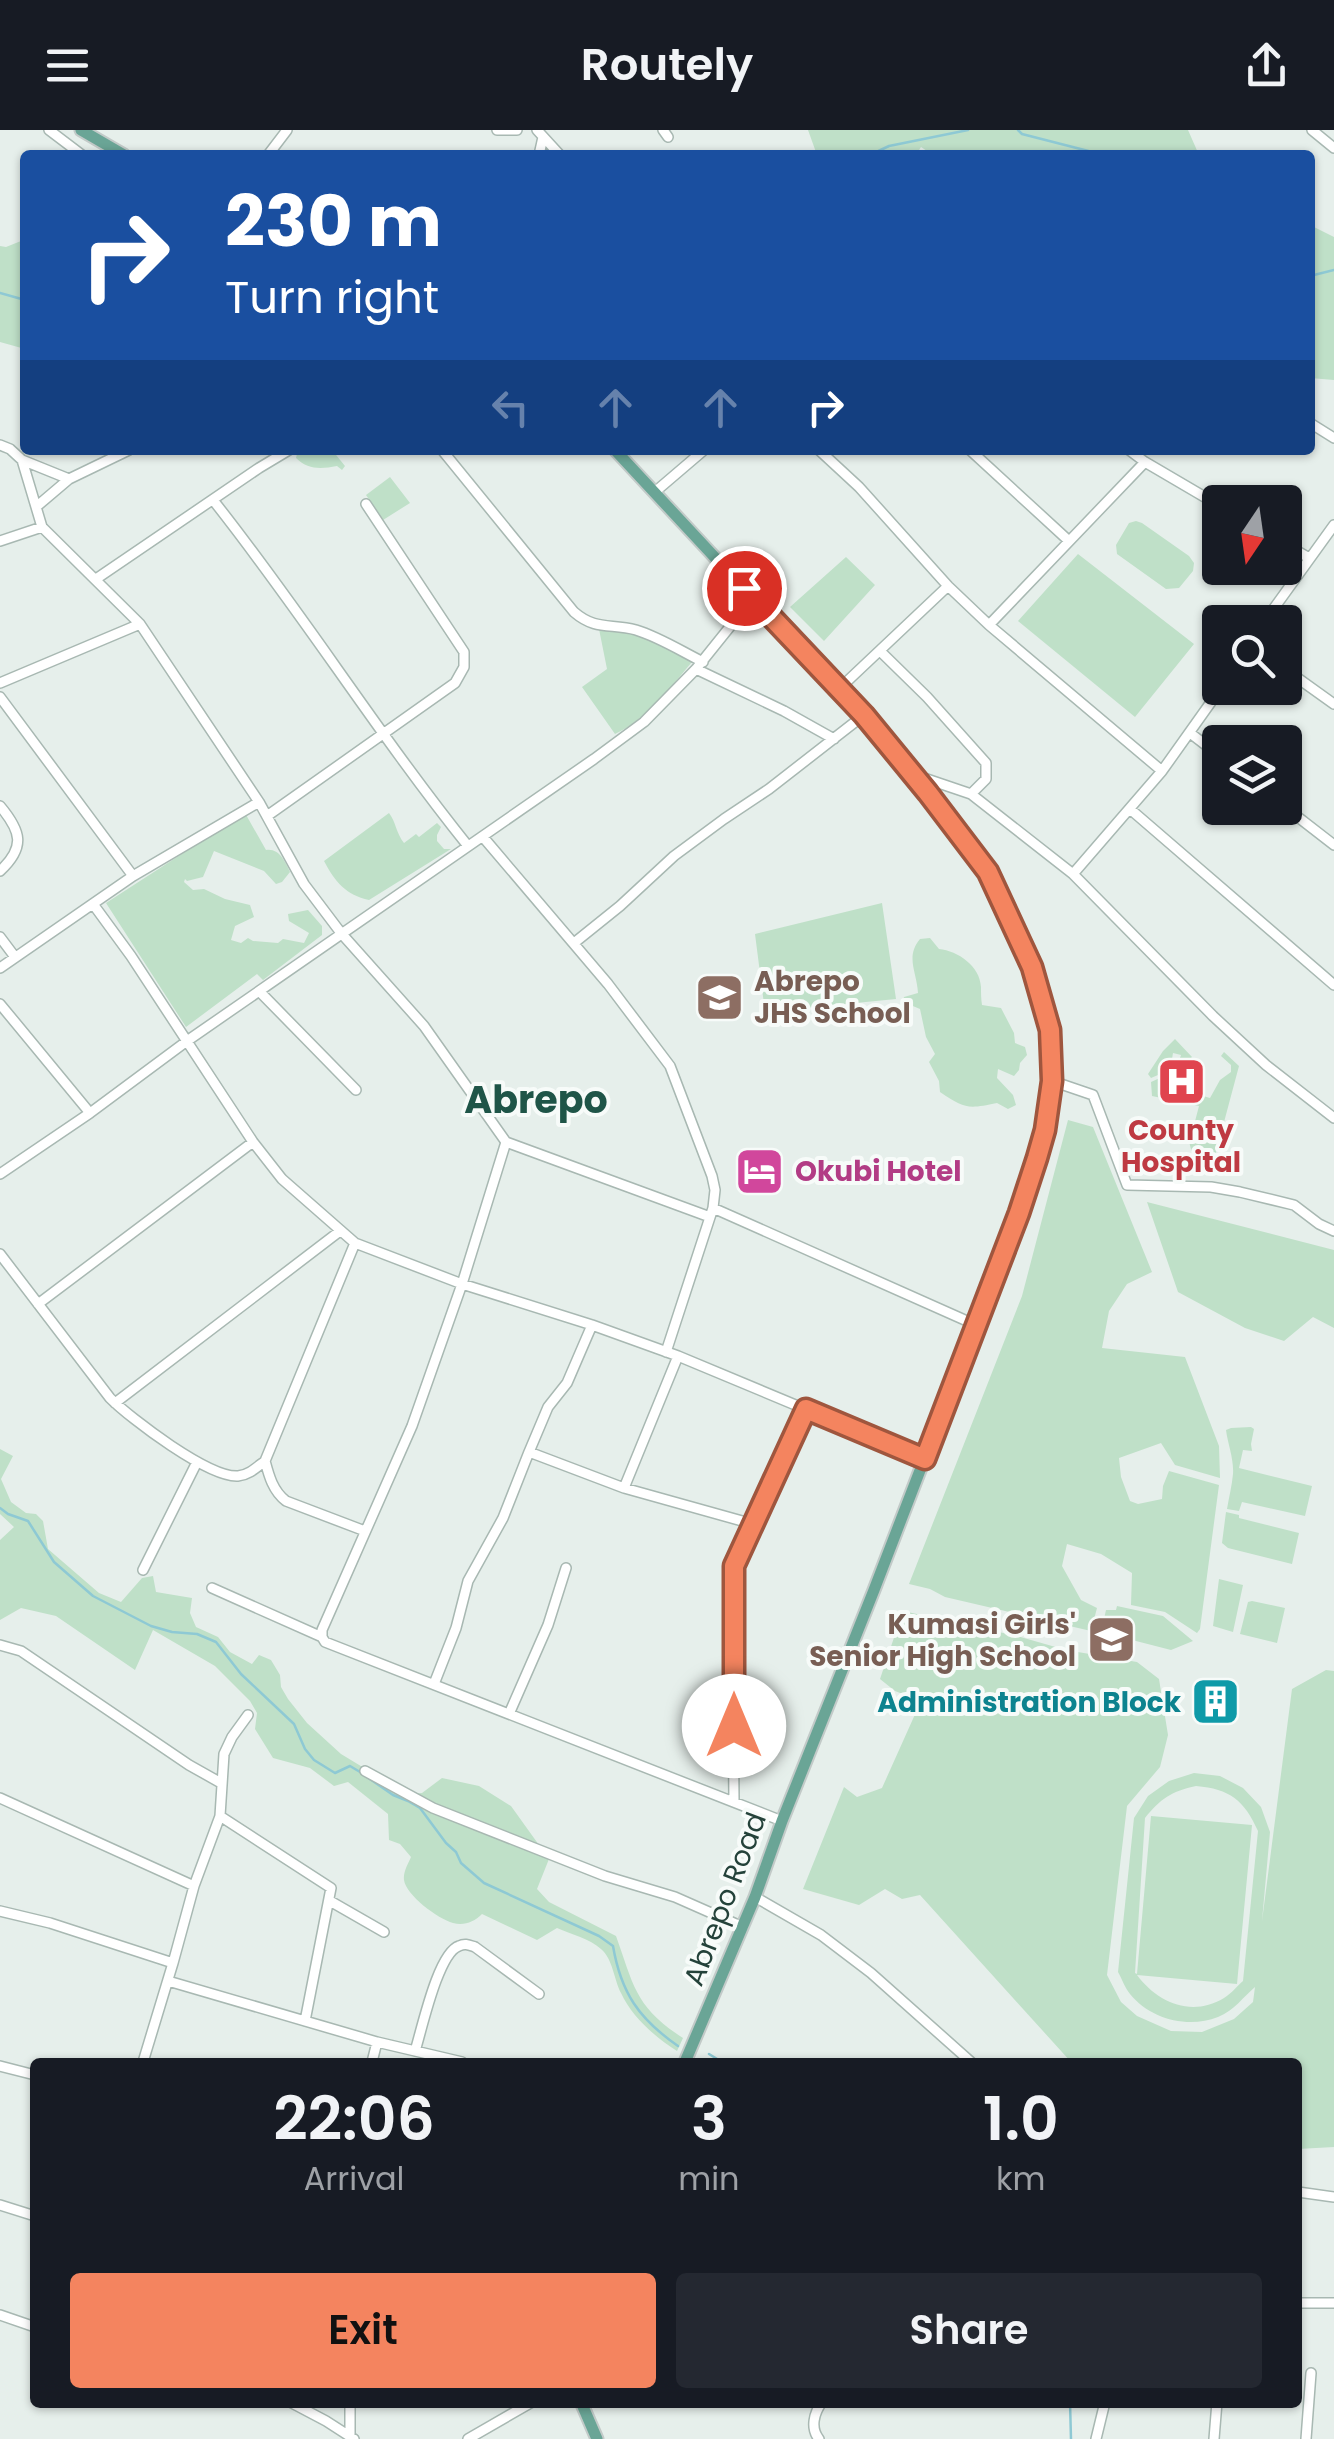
<!DOCTYPE html>
<style>
body{margin:0;font-family:Poppins,sans-serif;background:#242831;color:#f1f3f6;height:100vh;display:flex;flex-direction:column;font-size:38px;white-space:nowrap}
*{box-sizing:border-box;margin:0}
p{font-size:32px;color:#9ea1a6}
.icon{flex:none;width:55px;height:55px;fill:none;stroke:currentColor;stroke-width:2;stroke-linecap:round;stroke-linejoin:round}
.map{position:relative;flex:1;overflow:hidden}
.sheet{position:absolute;left:30px;top:1928px;width:1272px;height:350px;display:flex;flex-direction:column;background:#171b24;border-radius:10px;box-shadow:0 2px 8px #0004}
.sheet>*{flex:none}
.hud{position:absolute;left:20px;top:20px;width:1295px;height:305px;border-radius:10px;box-shadow:0 2px 8px #0004;background:#1a4fa0;color:#fff;overflow:hidden}
.needle{width:65px;rotate:193deg}
.controls{position:absolute;left:1202px;top:355px;display:grid;gap:20px}
.controls a{display:grid;place-items:center;width:100px;height:100px;border-radius:10px;background:#171b24;box-shadow:0 2px 8px #0004;font-size:50px}
.pin{position:absolute;display:grid;place-items:center;width:85px;height:85px;color:#fff;margin:-42px;border:5px solid #fff;border-radius:50%;box-shadow:0 2px 10px #0007}
.me{position:absolute;width:110px;margin:-55px;rotate:0deg;stroke-linejoin:round;filter:drop-shadow(0 0 8px #0008)}
.turn{display:flex;align-items:center;gap:35px;height:210px;padding:0 40px;font-size:45px}
.turn .icon{width:130px;height:130px;stroke-width:2.5}
.turn b{display:block;font-size:70px;line-height:85px}
.lanes{display:flex;align-items:center;height:95px;padding:0 40px;background:#0003;justify-content:center;gap:50px;direction:ltr}
.lanes .off{opacity:.35}
.eta{display:flex;justify-content:space-evenly;align-items:center;height:170px;text-align:center}
.eta b{font-size:60px;font-weight:600;line-height:70px}
.action{display:flex;gap:20px;margin-top:auto;padding:20px 40px}
.action a{flex:1;height:115px;border-radius:10px;background:#f4845f;color:#111;font-size:40px;font-weight:600;line-height:115px;text-align:center}
.action a+a{background:#242831;color:#f1f3f6}
header{display:flex;justify-content:space-between;align-items:center;height:130px;padding:0 40px;background:#171b24;font-size:45px;font-weight:600}
.map>svg:first-child{display:block}
.green{fill:#bfe0c8;fill-rule:evenodd}
.lines{fill:none;stroke-linecap:round;stroke-linejoin:round}
.stream{stroke:#8ec9d4;stroke-width:2.5}
.minor-casing{stroke:#a8b8b2;stroke-width:12}
.major-casing{stroke:#c2cac8;stroke-width:15}
.minor{stroke:#fff;stroke-width:9}
.major{stroke:#6aa596;stroke-width:11}
.route-casing{stroke:#9f563e;stroke-width:25}
.route{stroke:#f4845f;stroke-width:18}
.labels{text-anchor:middle;dominant-baseline:central;stroke-width:8;stroke-linejoin:round;paint-order:stroke}
.education-label{font-size:28px;font-weight:bold;fill:#785e54;stroke:#f7fbf9;text-anchor:start}
.health-label{font-size:28px;font-weight:bold;fill:#be3a42;stroke:#f7fbf9}
.hotel-label{font-size:28px;font-weight:bold;fill:#b23c85;stroke:#f7fbf9;text-anchor:start}
.culture-label{font-size:28px;font-weight:bold;fill:#0d838f;stroke:#f7fbf9;text-anchor:end}
.street-label{font-size:28px;fill:#24423a;stroke:#f7fbf9}
.district-label{font-size:38px;font-weight:bold;fill:#1f5548;stroke:#f7fbf9}
</style>
<header><svg class="icon" aria-label="menu" viewBox="0 0 24 24"><path d="M4 6h16M4 12h16M4 18h16"/></svg>Routely<svg class="icon" aria-label="share" viewBox="0 0 24 24"><path d="M12 15V3M7 8l5-5 5 5M5 13v7h14v-7"/></svg></header>
<div class="map">
<svg width="1334" height="2309" viewBox="0 0 1334 2309">
<rect width="100%" height="100%" fill="#e6efeb"/>
<path class="green" d="M 808,0 L 1188,0 L 1199,25 L 1008,25 L 1000,20 L 994,25 L 933,25 L 921,17 L 916,25 L 817,25 Z
M 1310,95 L 1334,107 L 1334,250 L 1310,248 Z
M 21,111 L 25,112 L 25,219 L 0,212 L 0,116 L 6,117 Z
M 298,320 L 332,320 L 345,336 L 342,340 L 337,336 C 321,339 308,340 296,328 Z
M 390,347 L 410,373 L 383,390 L 366,365 Z
M 1136,391 L 1142,393 L 1189,426 L 1194,433 L 1193,441 L 1179,458 L 1166,459 L 1117,424 L 1116,415 L 1129,393 Z
M 1078,424 L 1194,514 L 1135,587 L 1018,491 Z
M 846,427 L 875,455 L 824,511 L 790,477 Z
M 599,499 C 643,503 655,509 692,532 C 669,559 647,589 615,604 L 582,557 L 607,539 Z
M 245,683 L 266,720 C 279,718 285,731 290,742 L 282,752 L 276,754 L 264,741 L 214,721 L 203,747 L 187,751 L 185,749 L 184,752 L 193,760 L 204,759 L 225,769 L 250,775 L 254,787 L 235,796 L 231,810 L 241,813 L 248,808 L 253,811 L 278,813 L 283,809 L 304,813 L 309,803 L 289,791 L 288,784 L 308,780 L 322,796 L 322,805 L 263,850 L 257,844 L 186,897 L 106,773 Z
M 389,683 C 396,692 396,703 404,713 L 416,704 L 419,707 L 437,693 L 441,697 L 437,705 L 437,711 L 444,719 L 451,719 L 369,770 C 346,765 335,752 324,731 Z
M 882,773 L 896,869 L 765,882 L 755,804 Z
M 930,808 L 939,819 C 958,821 980,836 981,857 C 981,863 981,869 982,875 L 1001,878 L 1014,903 L 1015,913 L 1025,917 L 1027,925 L 1020,933 L 1019,940 L 1014,946 L 998,939 L 997,948 L 1013,965 L 1016,975 L 1008,979 L 997,973 C 968,979 965,979 940,962 L 939,951 L 929,932 L 935,924 L 926,907 L 920,879 L 908,874 L 902,875 L 904,867 L 918,863 C 917,842 905,827 920,809 Z
M 1175,909 L 1192,927 L 1183,936 L 1179,931 L 1181,925 L 1173,923 L 1172,929 L 1179,936 L 1151,948 L 1148,944 L 1163,921 Z
M 1224,922 L 1239,936 L 1212,1037 L 1198,1037 L 1197,1027 L 1193,1027 L 1186,1000 L 1193,999 L 1199,976 L 1152,966 L 1151,952 L 1173,942 L 1196,964 L 1210,968 L 1220,950 L 1231,942 L 1231,935 L 1221,926 Z
M 1068,990 L 1093,997 L 1152,1142 L 1127,1154 L 1109,1181 L 1102,1218 L 1185,1227 L 1219,1316 L 1220,1348 L 1175,1335 L 1161,1313 L 1119,1328 L 1121,1347 L 1130,1371 L 1138,1374 L 1162,1369 L 1163,1356 L 1169,1341 L 1219,1355 L 1200,1499 L 1197,1503 L 1165,1482 L 1131,1475 L 1132,1443 L 1101,1424 L 1067,1414 L 1062,1436 L 1081,1470 L 1097,1478 L 1091,1501 L 945,1467 L 930,1459 L 909,1454 L 1022,1166 Z
M 1147,1072 L 1334,1120 L 1334,1198 L 1313,1187 L 1284,1211 L 1245,1198 L 1178,1162 Z
M 1231,1298 L 1251,1297 L 1254,1299 L 1251,1314 L 1252,1321 L 1243,1320 L 1239,1338 L 1312,1356 L 1305,1386 L 1242,1372 L 1239,1381 L 1227,1379 C 1229,1367 1232,1355 1233,1344 C 1234,1329 1228,1315 1226,1300 Z
M 0,1319 L 13,1326 L 1,1349 L 11,1372 L 26,1383 L 36,1384 L 43,1391 L 48,1419 L 99,1463 L 121,1472 L 142,1448 L 153,1446 L 156,1462 L 192,1468 L 190,1483 L 196,1497 L 218,1507 L 230,1522 L 252,1534 L 259,1525 L 271,1530 L 280,1545 L 281,1557 L 288,1569 L 307,1593 L 341,1624 L 407,1664 L 422,1663 L 442,1648 L 479,1656 L 511,1676 L 549,1729 L 537,1759 L 549,1772 L 616,1806 C 634,1856 635,1877 683,1908 L 677,1921 C 655,1907 632,1887 621,1863 C 614,1850 613,1829 601,1819 C 590,1809 571,1804 557,1798 L 537,1810 L 482,1784 C 474,1792 464,1796 453,1793 C 438,1789 406,1765 404,1750 C 403,1742 408,1734 411,1727 L 400,1714 L 389,1710 L 388,1684 L 348,1652 L 334,1656 L 310,1638 L 273,1628 L 255,1599 L 257,1583 L 250,1571 L 215,1536 L 153,1500 L 135,1540 L 56,1486 L 21,1478 L 0,1490 L 0,1410 L 14,1397 L 0,1384 Z
M 1226,1382 L 1239,1385 L 1239,1388 L 1299,1403 L 1292,1434 L 1228,1418 L 1222,1413 Z
M 1219,1449 L 1243,1455 L 1233,1502 L 1213,1496 Z
M 1252,1471 L 1285,1478 L 1277,1513 L 1240,1504 L 1248,1472 Z
M 1117,1476 L 1163,1486 L 1193,1511 L 1171,1520 L 1101,1502 L 1106,1480 L 1116,1480 Z
M 903,1481 L 1017,1506 L 1066,1520 L 1137,1532 L 1159,1549 L 1168,1605 L 1160,1637 L 1127,1676 L 1107,1845 L 1121,1872 L 1137,1886 L 1171,1901 L 1202,1902 L 1234,1889 L 1253,1872 L 1255,1857 C 1244,1866 1234,1881 1218,1887 C 1188,1899 1150,1889 1130,1864 C 1125,1858 1122,1849 1118,1842 L 1134,1688 L 1148,1666 L 1169,1651 L 1194,1643 L 1220,1646 L 1243,1658 L 1261,1677 L 1270,1702 L 1262,1791 L 1292,1559 L 1326,1540 L 1334,1541 L 1334,2017 L 1298,2019 L 1298,1932 L 1071,1932 L 920,1765 L 902,1769 L 885,1759 L 859,1775 L 803,1759 L 844,1657 L 857,1667 L 882,1658 L 921,1571 L 895,1561 L 880,1549 ZM 1196,1656 C 1230,1659 1244,1670 1258,1701 L 1243,1851 C 1237,1856 1231,1864 1224,1868 C 1191,1888 1157,1872 1137,1845 L 1237,1854 L 1252,1695 L 1151,1686 L 1137,1844 L 1135,1843 L 1145,1688 C 1160,1669 1172,1661 1196,1656 Z"/>
<g class="lines">
<path class="stream" d="M 1018,0 L 1022,4 L 1104,25
M 870,25 L 889,16 L 968,0
M 1310,146 L 1334,140
M 0,163 L 25,170
M 0,1378 L 8,1384 L 28,1391 L 54,1432 L 93,1466 L 151,1496 L 172,1502 L 197,1504 L 216,1512 L 241,1544 L 294,1594 L 305,1619 L 314,1630 L 335,1643 L 350,1636 L 360,1642
M 367,1647 L 393,1665 L 408,1671 L 420,1678 L 446,1713 L 456,1722 L 461,1733 L 484,1753 L 599,1806 L 613,1816 C 621,1863 639,1889 678,1916
M 709,1924 L 722,1932
M 1070,2272 L 1071,2309"/>
<defs>
<path id="minor" d="M 49,0 L 82,25
M 497,0 L 517,0
M 537,0 L 560,25
M 663,0 L 668,7
M 1312,0 L 1334,18
M 268,25 L 287,0
M 539,25 L 543,7
M 1310,293 L 1334,308
M 0,315 L 10,319 L 22,330 L 69,349
M 442,320 L 574,482 C 596,501 611,493 636,500 C 659,507 681,521 703,532
M 819,320 L 859,357 L 948,456 L 989,495 L 1162,641
M 970,320 L 1069,411
M 1129,320 L 1145,332 L 1220,376
M 22,330 L 42,397 L 140,494 L 259,672 L 304,754 L 341,803 L 424,896 L 506,1012 L 462,1154 L 412,1296 L 322,1500 L 322,1507 L 325,1512 L 782,1691
M 656,361 L 704,320
M 213,370 C 302,482 378,604 468,716
M 36,377 L 69,349 L 129,320
M 0,411 L 42,397
M 1285,414 L 1309,428
M 96,449 L 259,338 L 289,320
M 1264,492 L 1334,395
M 989,495 L 1145,332
M 880,521 L 927,567 L 986,633 L 986,649 L 971,664
M 696,539 L 784,581 L 834,609
M 1285,539 L 1334,574
M 0,553 L 140,494
M 840,558 L 948,456
M 0,567 L 133,746 L 259,672
M 1190,603 L 1220,626
M 915,645 L 971,664 L 1073,744 L 1213,886 L 1266,935 L 1334,988
M 0,676 C 21,701 26,717 0,741
M 1285,677 L 1334,715
M 1130,679 L 1334,855
M 267,686 L 455,553 L 464,537 L 464,522 L 366,374
M 483,707 L 608,854 L 670,936 L 712,1046 L 715,1060 L 713,1078 L 666,1222
M 1073,744 L 1162,641 L 1221,558
M 93,774 L 131,826 L 253,1012 L 282,1049 L 355,1113 L 462,1154 L 592,1195 L 678,1226 L 925,1329
M 0,807 L 15,827
M 574,813 L 620,776 L 674,726 L 724,689 L 769,659 L 864,585
M 0,838 L 133,746
M 259,861 L 356,960
M 0,874 L 90,983
M 1052,951 L 1093,965 L 1127,1055 L 1211,1057 L 1240,1062 L 1294,1075 L 1319,1094 L 1334,1101
M 506,1012 L 710,1087
M 0,1044 L 90,983 L 187,911 L 594,629 L 644,592 L 696,539 L 753,468
M 713,1078 L 976,1195
M 0,1124 L 110,1268 C 131,1289 209,1348 238,1346 C 249,1345 257,1337 265,1331 L 355,1113
M 38,1174 L 253,1012
M 115,1273 L 340,1101
M 529,1322 L 548,1277 L 567,1253 L 592,1195
M 265,1331 C 269,1346 273,1361 286,1371 L 365,1401
M 624,1358 L 678,1226
M 753,1394 L 806,1279
M 143,1440 L 197,1332
M 212,1458 L 322,1507
M 0,1515 L 21,1521 L 189,1635 L 221,1653
M 434,1554 L 456,1498 L 468,1451 L 503,1388 L 529,1322 L 624,1358 L 753,1394 L 736,1429 L 732,1444 L 734,1672
M 509,1584 L 548,1495 L 566,1438
M 365,1641 L 433,1678 L 605,1746 L 675,1767 L 743,1797
M 0,1668 L 194,1756 L 173,1833 L 50,1793 L 0,1781
M 220,1686 L 331,1758 L 305,1891
M 194,1756 L 220,1686 L 224,1624 L 232,1607 L 248,1585
M 755,1767 L 821,1805 L 871,1843 L 971,1932
M 330,1771 L 384,1802
M 168,1851 L 377,1912 L 372,1932
M 377,1912 L 462,1932
M 415,1921 C 422,1899 438,1823 459,1816 C 465,1813 469,1815 475,1817 L 539,1864
M 143,1932 L 173,1833
M 0,1936 L 35,1945
M 1298,2062 L 1334,2067
M 0,2075 L 35,2086
M 1298,2173 L 1334,2173
M 0,2185 L 35,2197
M 290,2272 L 326,2291 L 354,2309
M 350,2272 L 350,2306
M 468,2309 L 532,2272
M 819,2309 C 810,2298 814,2283 822,2272
M 1096,2309 L 1105,2272
M 1214,2309 L 1217,2272
M 1306,2309 L 1311,2243"/>
<path id="major" d="M 81,0 L 124,25
M 615,320 L 734,448 L 840,558 L 897,623 L 970,716 L 988,742 L 1032,837 L 1042,868 L 1052,919 L 1052,951 L 1045,1001 L 1019,1083 L 874,1460 L 782,1691 L 755,1767 L 685,1932
M 581,2272 L 597,2309"/>
</defs>
<use href="#minor" class="minor-casing"/>
<use href="#major" class="major-casing"/>
<use href="#minor" class="minor"/>
<use href="#major" class="major"/>
</g>
<g class="lines">
<defs>
<path id="route" d="M 734,1596 L 734,1436 L 806,1279 L 925,1329 L 1019,1083 L 1037,1028 L 1045,1000 L 1052,951 L 1050,900 L 1032,837 L 988,742 L 928,663 L 864,585 L 744,458"/>
</defs>
<use href="#route" class="route-casing"/>
<use href="#route" class="route"/>
</g>
<defs>
<symbol id="school-square" viewBox="-11 -11 22 22"><rect x="-9" y="-9" width="18" height="18" rx="4" fill="#8d6e63" stroke="#f7fbf9"/><path d="M0-5L7-2L0 1L-7-2ZM-4 1L0 2.5L4 1V4Q0 6-4 4Z" fill="#fff"/></symbol>
<symbol id="hospital-square" viewBox="-11 -11 22 22"><rect x="-9" y="-9" width="18" height="18" rx="4" fill="#e0444e" stroke="#f7fbf9"/><path d="M-5-5h3v3.5h4V-5h3V5h-3V1.5h-4V5h-3Z" fill="#fff"/></symbol>
<symbol id="hotel-square" viewBox="-11 -11 22 22"><rect x="-9" y="-9" width="18" height="18" rx="4" fill="#d1479c" stroke="#f7fbf9"/><path d="M-6-4.5h1.5V1H6V5H4.5V3h-9V5H-6ZM-4 0a1.8 1.8 0 1 1 3.6 0ZM.5 0V-2.5h3Q6-2.5 6 0Z" fill="#fff"/></symbol>
<symbol id="building-square" viewBox="-11 -11 22 22"><rect x="-9" y="-9" width="18" height="18" rx="4" fill="#0f9aa8" stroke="#f7fbf9"/><path d="M-4-6H4V6H1V3H-1V6H-4ZM-2.5-4.3h1.7v1.8h-1.7ZM.8-4.3h1.7v1.8H.8ZM-2.5-1h1.7V.8h-1.7ZM.8-1h1.7V.8H.8Z" fill="#fff"/></symbol>
</defs>
<g fill-rule="evenodd">
<use href="#school-square" x="692" y="840" width="55" height="55"/>
<use href="#hospital-square" x="1154" y="924" width="55" height="55"/>
<use href="#hotel-square" x="732" y="1014" width="55" height="55"/>
<use href="#school-square" x="1084" y="1482" width="55" height="55"/>
<use href="#building-square" x="1188" y="1544" width="55" height="55"/>
</g>
<g class="labels">
<g class="education-label">
<text x="754" y="851">Abrepo<tspan x="754" dy="32">JHS School</tspan></text>
<text x="1076" y="1494" text-anchor="end">Kumasi Girls'<tspan x="1076" dy="32">Senior High School</tspan></text>
</g>
<g class="health-label">
<text x="1181" y="1000">County<tspan x="1181" dy="32">Hospital</tspan></text>
</g>
<g class="hotel-label">
<text x="795" y="1041">Okubi Hotel</text>
</g>
<g class="culture-label">
<text x="1181" y="1572">Administration Block</text>
</g>
<g class="street-label">
<text transform="translate(725 1769) rotate(-69)">Abrepo Road</text>
</g>
<g class="district-label">
<text x="536" y="969">Abrepo</text>
</g>
</g>
</svg>
<div class="controls">
<a><svg class="needle" viewBox="-14 -14 28 28"><path d="M0-13l5 13h-10z" fill="#e53935"/><path d="M0 13l5-13h-10z" fill="#9ea1a6"/></svg></a>
<a><svg class="icon" aria-label="search" viewBox="0 0 24 24"><circle cx="10" cy="10" r="6"/><path d="M15 15l6 6"/></svg></a>
<a><svg class="icon" aria-label="layers" viewBox="0 0 24 24"><path d="M12 4l9 5-9 5-9-5zM3 14l9 5 9-5"/></svg></a>
</div>
<div class="pin" style="left:744px;top:458px;background:#d93025"><svg class="icon" aria-label="arrive" viewBox="0 0 24 24"><path d="M6 21V4h12l-3 4 3 4H6"/></svg></div>
<svg class="me" style="left:734px;top:1596px" viewBox="-20 -20 40 40"><circle r="19" fill="#fff"/><path d="M0-13L10 11 0 6-10 11z" fill="#f4845f"/></svg>
<div class="hud">
<div class="turn"><svg class="icon" aria-label="right" viewBox="0 0 24 24"><path d="M7 20v-9h11M14 6l5 5-5 5"/></svg><div><b>230 m</b>Turn right</div></div>
<div class="lanes"><svg class="icon off" aria-label="left" viewBox="0 0 24 24"><path d="M17 20v-9H6M10 6l-5 5 5 5"/></svg><svg class="icon off" aria-label="ahead" viewBox="0 0 24 24"><path d="M12 20V5M6 11l6-6 6 6"/></svg><svg class="icon off" aria-label="ahead" viewBox="0 0 24 24"><path d="M12 20V5M6 11l6-6 6 6"/></svg><svg class="icon" aria-label="right" viewBox="0 0 24 24"><path d="M7 20v-9h11M14 6l5 5-5 5"/></svg></div>
</div>
<section class="sheet">
<div class="eta">
<div><b>22:06</b><p>Arrival</p></div>
<div><b>3</b><p>min</p></div>
<div><b>1.0</b><p>km</p></div>
</div>
<div class="action"><a>Exit</a><a>Share</a></div>
</section>
</div>
